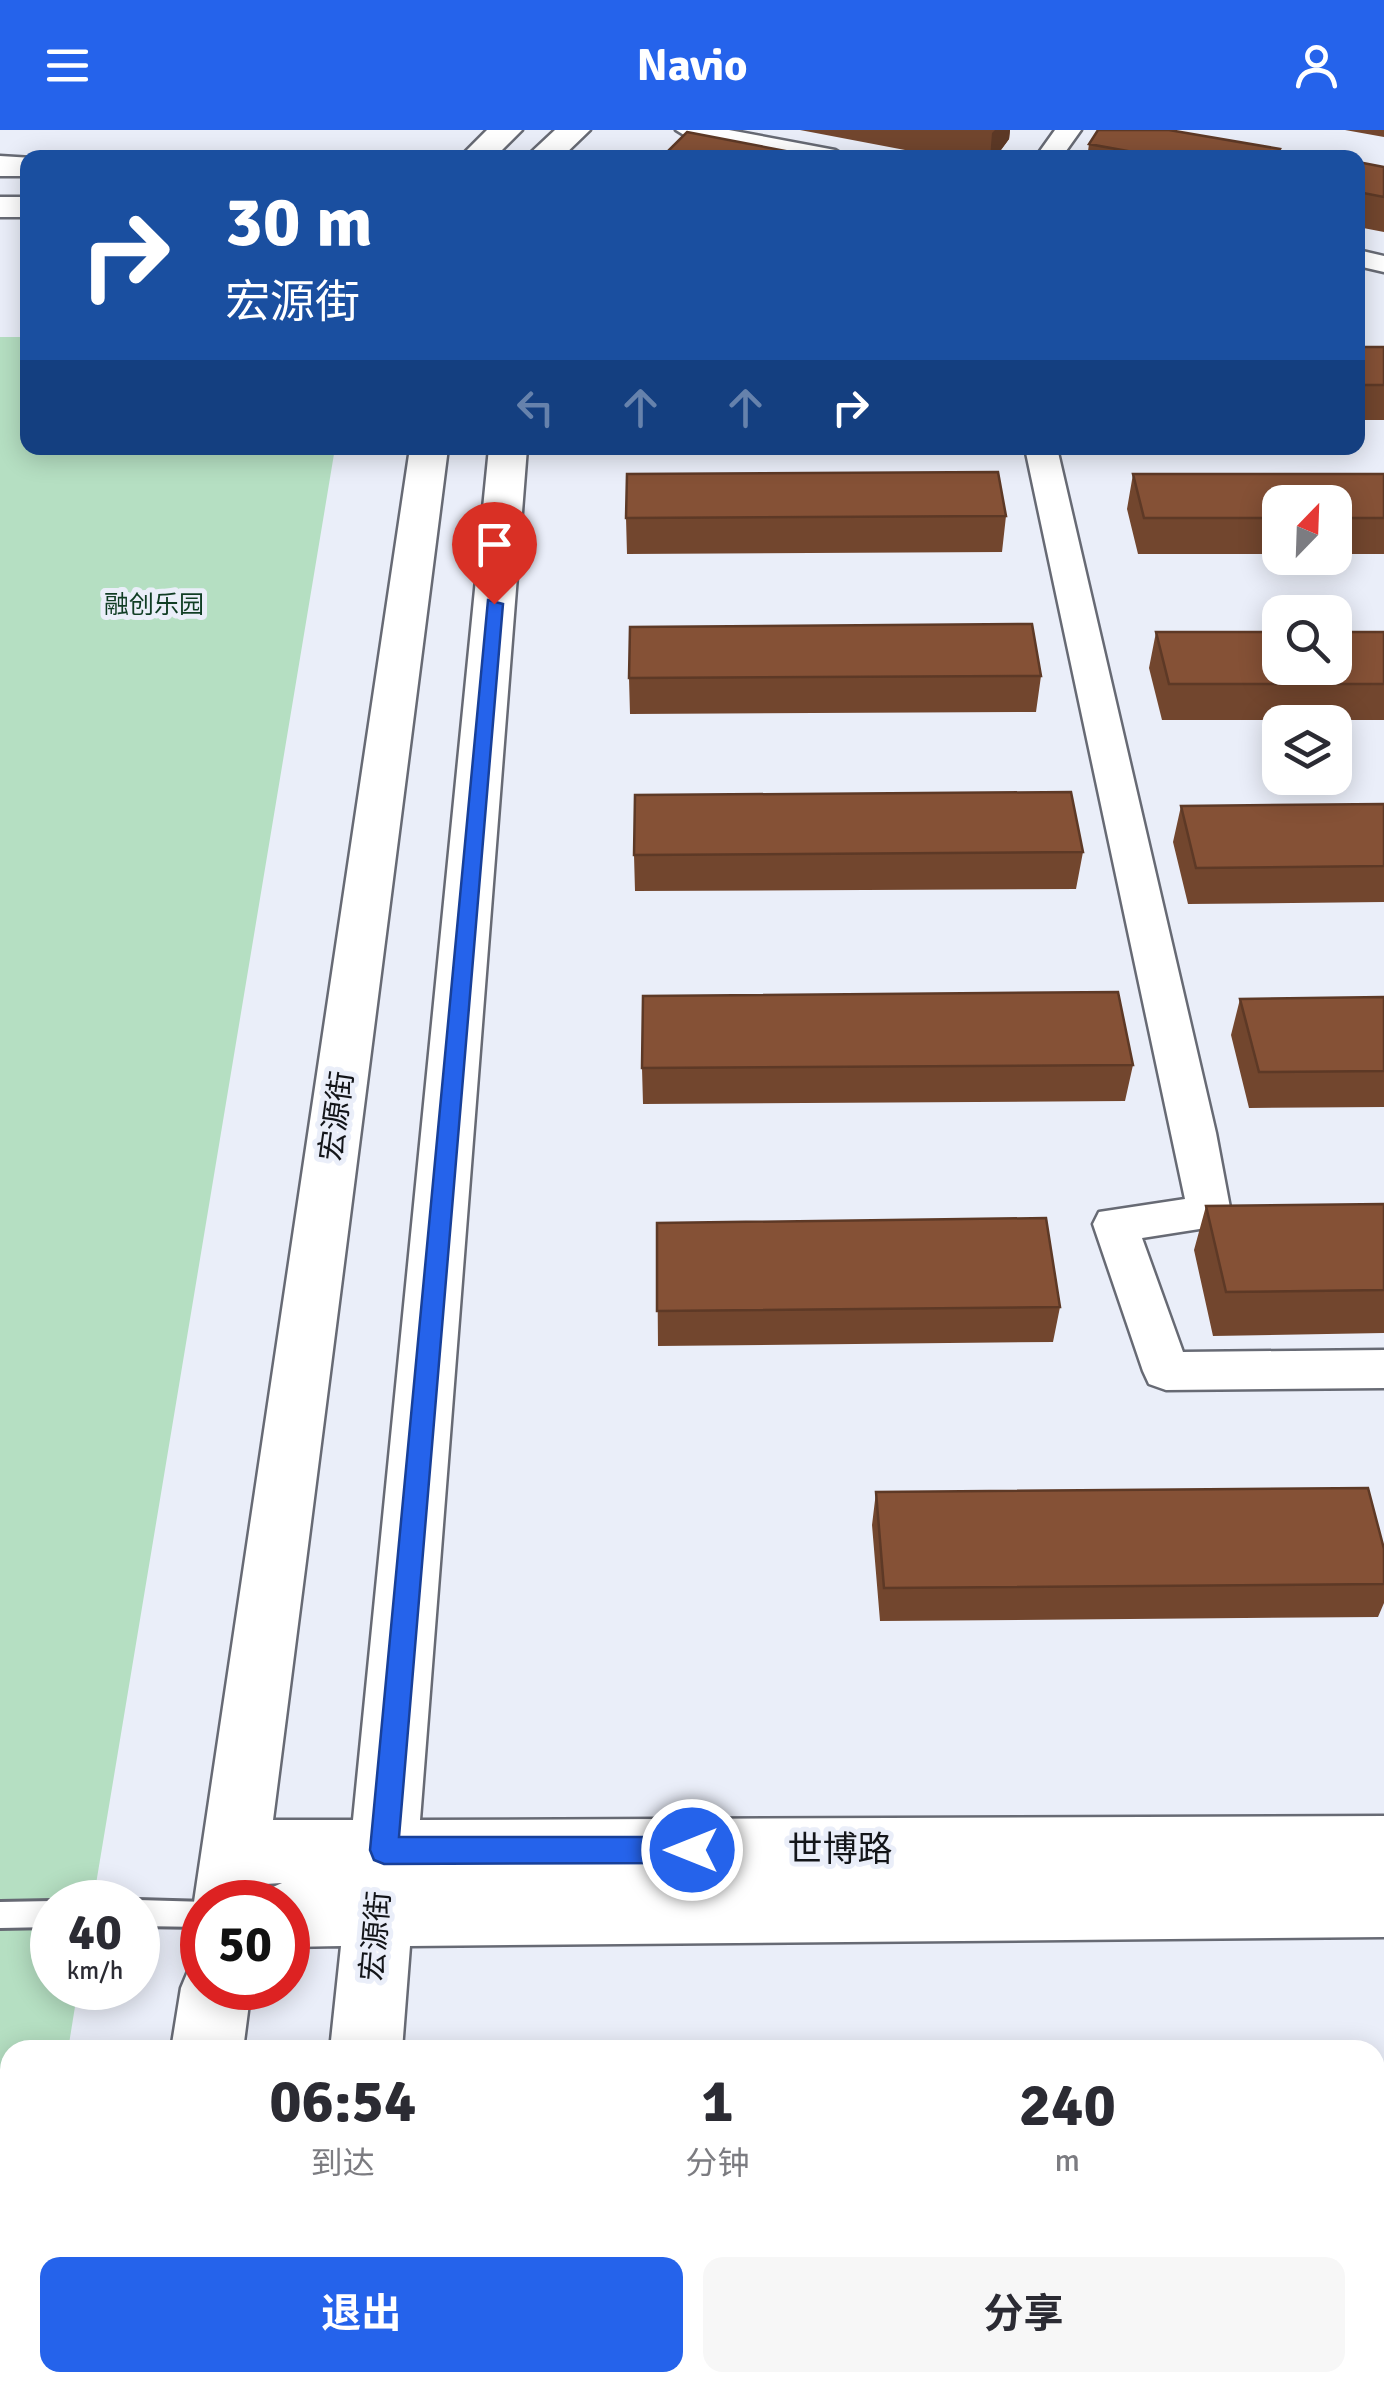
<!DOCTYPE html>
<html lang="zh">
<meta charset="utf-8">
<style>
body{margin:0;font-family:Signika,"Noto Sans SC",sans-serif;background:#f7f7f7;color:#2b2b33;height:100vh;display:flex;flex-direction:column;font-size:38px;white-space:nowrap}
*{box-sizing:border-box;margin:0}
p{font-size:32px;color:#7c7c81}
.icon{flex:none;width:55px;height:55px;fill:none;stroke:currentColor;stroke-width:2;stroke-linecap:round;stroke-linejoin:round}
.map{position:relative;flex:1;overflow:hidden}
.side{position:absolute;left:0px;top:1910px;width:1385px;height:352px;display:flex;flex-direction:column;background:#fff;border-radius:30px 30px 0 0;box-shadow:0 5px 25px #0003}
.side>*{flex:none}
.top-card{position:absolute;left:20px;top:20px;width:1345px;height:305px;border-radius:20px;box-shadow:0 5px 25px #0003;background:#1a4fa0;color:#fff;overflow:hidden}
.needle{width:65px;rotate:23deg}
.buttons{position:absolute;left:1262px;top:355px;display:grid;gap:20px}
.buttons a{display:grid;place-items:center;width:90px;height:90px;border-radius:20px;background:#fff;box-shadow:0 5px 25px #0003;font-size:50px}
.speed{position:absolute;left:30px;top:1750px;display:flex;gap:20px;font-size:50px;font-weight:700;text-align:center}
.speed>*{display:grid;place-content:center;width:130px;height:130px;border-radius:50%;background:#fff;box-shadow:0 5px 25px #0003;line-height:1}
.speed small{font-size:25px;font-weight:400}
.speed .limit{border:15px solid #d22;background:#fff;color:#111}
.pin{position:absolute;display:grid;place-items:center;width:85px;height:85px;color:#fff;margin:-102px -42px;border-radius:50% 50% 50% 0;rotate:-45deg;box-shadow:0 0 10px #0007}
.pin .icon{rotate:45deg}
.me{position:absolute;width:110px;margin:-55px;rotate:270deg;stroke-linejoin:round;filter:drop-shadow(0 0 8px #0008)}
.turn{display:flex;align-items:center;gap:35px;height:210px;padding:0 40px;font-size:45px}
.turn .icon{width:130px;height:130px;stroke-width:2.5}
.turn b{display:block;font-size:70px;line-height:85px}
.lanes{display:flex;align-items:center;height:95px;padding:0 40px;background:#0003;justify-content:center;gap:50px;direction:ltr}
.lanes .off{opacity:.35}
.eta{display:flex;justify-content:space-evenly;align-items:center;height:170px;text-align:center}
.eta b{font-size:60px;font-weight:700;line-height:70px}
.button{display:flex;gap:20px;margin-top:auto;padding:20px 40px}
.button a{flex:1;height:115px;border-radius:20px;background:#2563eb;color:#fff;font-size:40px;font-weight:700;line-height:115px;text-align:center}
.button a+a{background:#f7f7f7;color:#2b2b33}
header{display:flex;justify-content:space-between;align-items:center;height:130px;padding:0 40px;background:#2563eb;color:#fff;font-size:45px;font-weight:700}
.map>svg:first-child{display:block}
.green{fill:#b5dfc2}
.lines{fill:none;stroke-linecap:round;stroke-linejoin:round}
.service-casing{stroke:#676a74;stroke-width:6}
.minor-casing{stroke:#676a74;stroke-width:5}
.secondary-casing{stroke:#676a74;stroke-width:5}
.service{fill:#fff;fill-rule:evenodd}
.minor{fill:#fff;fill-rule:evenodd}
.secondary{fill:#fff;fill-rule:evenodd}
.wall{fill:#72462e}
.shaded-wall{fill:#5d3926}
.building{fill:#855136;stroke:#5d3926;stroke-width:2.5}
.route{fill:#2563eb;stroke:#184099;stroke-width:2.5}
.labels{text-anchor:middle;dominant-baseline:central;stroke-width:10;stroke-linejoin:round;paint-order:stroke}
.far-park-label{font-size:25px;fill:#103d24;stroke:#eaeef9}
.street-label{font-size:30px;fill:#131519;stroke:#eaeef9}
.near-street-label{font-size:35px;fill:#131519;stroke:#eaeef9}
</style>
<header><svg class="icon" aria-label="menu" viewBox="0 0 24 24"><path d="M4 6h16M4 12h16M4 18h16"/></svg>Navio<svg class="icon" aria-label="person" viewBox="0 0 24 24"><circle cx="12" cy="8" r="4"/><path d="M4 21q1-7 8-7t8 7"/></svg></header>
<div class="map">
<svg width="1384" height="2262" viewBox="0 0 1384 2262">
<rect width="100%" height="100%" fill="#eaeef9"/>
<path class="green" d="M 0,207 L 27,207 L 28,318 L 335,318 L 93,1772 L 52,1772 L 52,1858 L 78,1858 L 68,1920 L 10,1920 L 11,2262 L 0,2262 Z"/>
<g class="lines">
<defs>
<path id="service" d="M 138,1770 L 207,1772 L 202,1772 L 202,1797 L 138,1796 L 138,1772 L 131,1772 Z
M 52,1771 L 57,1772 L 52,1772 L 52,1797 L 0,1798 L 0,1772 Z"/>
<path id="minor" d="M 676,0 L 729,0 L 835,20 L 848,28 L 792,28 L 689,8 Z
M 1055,0 L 1081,0 L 1061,28 L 1035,28 Z
M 1358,120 L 1384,126 L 1384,142 L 1358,136 Z
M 1025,318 L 1057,318 L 1216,1003 L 1231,1083 L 1225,1095 L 1142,1108 L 1183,1222 L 1384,1220 L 1384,1258 L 1166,1260 L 1149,1254 L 1143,1241 L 1093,1094 L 1099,1082 L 1185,1069 Z"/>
<path id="secondary" d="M 487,0 L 522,0 L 494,28 L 459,28 Z
M 555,0 L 590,0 L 561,28 L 525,28 Z
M 0,26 L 33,28 L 28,28 L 28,46 L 0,46 Z
M 0,67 L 28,67 L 28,87 L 0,87 Z
M 410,318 L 448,318 L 273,1690 L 353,1690 L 489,318 L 527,318 L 420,1690 L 1384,1686 L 1384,1807 L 410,1816 L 402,1920 L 330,1920 L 341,1816 L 288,1817 L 288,1772 L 202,1772 L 202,1792 L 194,1772 ZM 282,1753 L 264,1761 L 265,1754 Z
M 202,1829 L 202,1858 L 251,1858 L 243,1920 L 171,1920 L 181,1858 L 191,1834 Z
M 122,2252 L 200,2252 L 199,2262 L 121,2262 Z
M 297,2252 L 375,2252 L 374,2262 L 296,2262 Z"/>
</defs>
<use href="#service" class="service-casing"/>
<use href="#minor" class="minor-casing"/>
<use href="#secondary" class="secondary-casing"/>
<use href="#service" class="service"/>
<use href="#minor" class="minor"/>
<use href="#secondary" class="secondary"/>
</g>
<path class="wall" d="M 800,0 L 1010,0 L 1009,9 L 995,28 L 947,28 Z
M 1345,0 L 1384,0 L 1384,7 Z
M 1089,14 L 1280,19 L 1278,28 L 1087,28 Z
M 1358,32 L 1384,37 L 1384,102 L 1358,97 Z
M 1358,217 L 1384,217 L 1384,290 L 1358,290 Z
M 1133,344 L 1384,344 L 1384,424 L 1335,424 L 1335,372 L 1280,372 L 1280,424 L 1138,424 L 1127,379 Z
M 1006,386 L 1002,422 L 627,424 L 626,388 Z
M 1156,502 L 1384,502 L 1384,590 L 1162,590 L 1149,538 Z
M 1041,546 L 1036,582 L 630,584 L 629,548 Z
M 1384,674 L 1384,772 L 1188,774 L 1173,712 L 1181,676 Z
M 1083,722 L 1076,759 L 635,761 L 634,725 Z
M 1384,867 L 1384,977 L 1249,978 L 1231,905 L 1240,869 Z
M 1133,935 L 1125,971 L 643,974 L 642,938 Z
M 1384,1074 L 1384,1203 L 1213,1206 L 1194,1120 L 1206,1076 Z
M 657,1093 L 1060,1177 L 1053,1212 L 658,1216 Z
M 876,1362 L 1384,1454 L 1384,1473 L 1378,1487 L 880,1491 L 872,1395 Z
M 1375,1980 L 1384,1980 L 1384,2165 L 1375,2165 Z
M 913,2252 L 1116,2252 L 1117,2262 L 914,2262 Z"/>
<path class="shaded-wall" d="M 995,0 L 1010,0 L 1009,9 L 995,28 L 990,28 L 992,3 Z"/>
<path class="building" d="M 1098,0 L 1169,0 L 1280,19 L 1275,28 L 1166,28 L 1089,14 Z
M 687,2 L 822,28 L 661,28 Z
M 1309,23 L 1332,28 L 1307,28 Z
M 1358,32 L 1384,37 L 1384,67 L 1358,62 Z
M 1358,217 L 1384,217 L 1384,255 L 1358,255 Z
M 998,342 L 1006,386 L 626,388 L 627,344 Z
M 1133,344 L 1384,344 L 1384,388 L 1335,388 L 1335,372 L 1280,372 L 1280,388 L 1144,388 Z
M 1032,494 L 1041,546 L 629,548 L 630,497 Z
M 1156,502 L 1280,502 L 1280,538 L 1335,538 L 1335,502 L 1384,502 L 1384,554 L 1169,554 Z
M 1071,662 L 1083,722 L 634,725 L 635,665 Z
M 1384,674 L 1384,736 L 1196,738 L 1181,676 Z
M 1118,862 L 1133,935 L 642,938 L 643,866 Z
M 1384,867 L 1384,941 L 1259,942 L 1240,869 Z
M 1384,1074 L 1384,1160 L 1226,1162 L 1206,1076 Z
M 1046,1088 L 1060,1177 L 657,1181 L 657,1093 Z
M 1368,1358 L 1384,1419 L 1384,1454 L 884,1458 L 876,1362 Z
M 1375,1980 L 1384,1980 L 1384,2138 L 1375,2138 Z
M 923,2252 L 1116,2252 L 1117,2262 L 923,2262 Z"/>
<path class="route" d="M 488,470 L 503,474 L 399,1707 L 692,1707 L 702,1711 L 706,1720 L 702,1729 L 692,1733 L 384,1734 L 374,1730 L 370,1720 Z"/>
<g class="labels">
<g class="far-park-label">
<text x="154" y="474">融创乐园</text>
</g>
<g class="street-label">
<text transform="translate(337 986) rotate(-82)">宏源街</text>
<text transform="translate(376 1806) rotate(-85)">宏源街</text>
</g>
<g class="near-street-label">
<text x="840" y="1719">世博路</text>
</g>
</g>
</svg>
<div class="buttons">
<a><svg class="needle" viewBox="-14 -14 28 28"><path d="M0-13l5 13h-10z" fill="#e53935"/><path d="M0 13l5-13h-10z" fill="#7c7c81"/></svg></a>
<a><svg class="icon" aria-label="search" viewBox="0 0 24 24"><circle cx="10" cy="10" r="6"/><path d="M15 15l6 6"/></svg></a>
<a><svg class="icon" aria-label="layers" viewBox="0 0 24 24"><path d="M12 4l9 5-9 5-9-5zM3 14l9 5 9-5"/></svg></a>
</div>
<div class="speed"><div>40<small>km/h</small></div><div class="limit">50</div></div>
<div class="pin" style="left:494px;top:474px;background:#d93025"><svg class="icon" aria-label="arrive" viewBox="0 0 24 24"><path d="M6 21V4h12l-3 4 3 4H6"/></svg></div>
<svg class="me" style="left:692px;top:1720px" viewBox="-20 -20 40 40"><circle r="17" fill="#2563eb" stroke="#fff" stroke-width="3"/><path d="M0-11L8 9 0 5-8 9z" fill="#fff"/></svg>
<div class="top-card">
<div class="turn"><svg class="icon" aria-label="right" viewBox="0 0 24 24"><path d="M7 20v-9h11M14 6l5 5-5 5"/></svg><div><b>30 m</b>宏源街</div></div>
<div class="lanes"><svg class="icon off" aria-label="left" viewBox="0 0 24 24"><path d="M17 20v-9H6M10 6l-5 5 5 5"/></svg><svg class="icon off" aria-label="ahead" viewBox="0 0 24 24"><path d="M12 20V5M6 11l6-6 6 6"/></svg><svg class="icon off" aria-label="ahead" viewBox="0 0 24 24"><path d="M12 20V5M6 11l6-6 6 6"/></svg><svg class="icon" aria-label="right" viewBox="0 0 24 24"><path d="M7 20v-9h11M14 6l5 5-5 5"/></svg></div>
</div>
<section class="side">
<div class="eta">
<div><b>06:54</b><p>到达</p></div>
<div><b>1</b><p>分钟</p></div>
<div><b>240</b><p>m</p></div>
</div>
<div class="button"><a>退出</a><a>分享</a></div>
</section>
</div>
